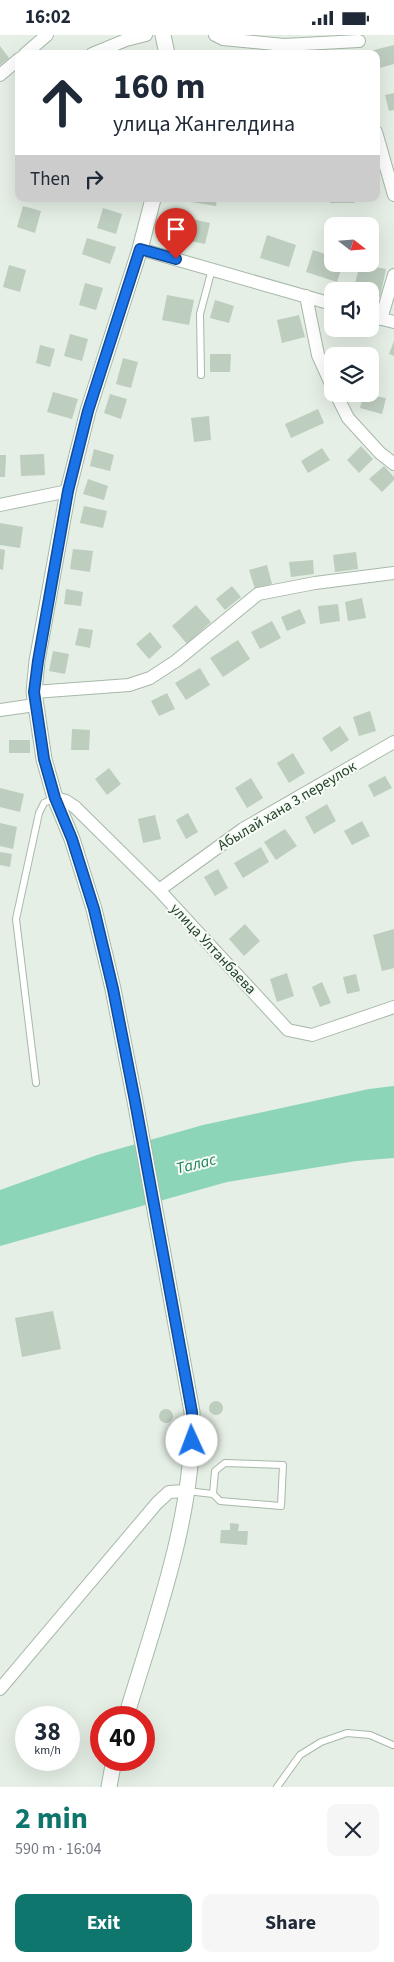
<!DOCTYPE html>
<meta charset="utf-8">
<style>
body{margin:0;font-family:"Source Sans 3",sans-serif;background:#f6f6f7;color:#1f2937;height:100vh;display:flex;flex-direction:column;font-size:19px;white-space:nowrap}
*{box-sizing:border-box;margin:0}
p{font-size:16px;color:#747a83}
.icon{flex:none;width:28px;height:28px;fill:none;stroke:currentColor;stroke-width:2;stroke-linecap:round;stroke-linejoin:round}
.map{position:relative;height:1752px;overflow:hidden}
.side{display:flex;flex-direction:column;background:#fff;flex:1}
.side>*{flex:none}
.hud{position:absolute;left:15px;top:15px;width:365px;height:152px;border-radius:10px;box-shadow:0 5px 20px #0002;background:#fff;color:#1f2937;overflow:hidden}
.needle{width:32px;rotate:107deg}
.tools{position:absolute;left:324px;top:182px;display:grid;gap:10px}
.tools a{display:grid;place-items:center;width:55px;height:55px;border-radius:10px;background:#fff;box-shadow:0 5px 20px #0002;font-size:25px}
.speed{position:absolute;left:15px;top:1671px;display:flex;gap:10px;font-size:25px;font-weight:700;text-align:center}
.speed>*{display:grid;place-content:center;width:65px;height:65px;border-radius:50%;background:#fff;box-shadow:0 5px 20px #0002;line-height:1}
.speed small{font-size:12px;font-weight:400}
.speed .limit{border:8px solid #d22;background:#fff;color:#111}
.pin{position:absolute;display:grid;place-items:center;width:42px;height:42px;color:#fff;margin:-51px -21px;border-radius:50% 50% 50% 0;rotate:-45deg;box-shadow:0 0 5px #0007}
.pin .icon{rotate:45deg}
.me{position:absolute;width:55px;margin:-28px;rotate:358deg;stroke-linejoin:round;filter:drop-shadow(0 0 4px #0008)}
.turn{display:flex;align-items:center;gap:18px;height:105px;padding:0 15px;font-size:22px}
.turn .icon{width:65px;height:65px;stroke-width:2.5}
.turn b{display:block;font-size:35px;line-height:42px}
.then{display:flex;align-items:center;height:48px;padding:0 15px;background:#0003;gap:10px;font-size:19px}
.round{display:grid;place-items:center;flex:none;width:52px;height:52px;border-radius:10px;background:#f6f6f7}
.overview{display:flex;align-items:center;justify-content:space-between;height:85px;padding:0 15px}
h1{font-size:30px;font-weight:700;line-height:38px;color:#0f766e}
.button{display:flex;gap:10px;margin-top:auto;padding:10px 15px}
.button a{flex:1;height:58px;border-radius:10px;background:#0f766e;color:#fff;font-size:20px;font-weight:700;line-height:58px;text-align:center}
.button a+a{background:#f6f6f7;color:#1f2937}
.status{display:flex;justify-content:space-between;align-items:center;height:35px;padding:0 25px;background:#fff;direction:ltr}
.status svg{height:14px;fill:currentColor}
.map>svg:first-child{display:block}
.water{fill:#8cd5b9}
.building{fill:#bdcdbe}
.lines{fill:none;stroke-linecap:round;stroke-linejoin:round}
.lane-casing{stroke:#a7b8a9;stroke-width:8}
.street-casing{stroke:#a7b8a9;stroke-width:14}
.secondary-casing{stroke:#a3bba6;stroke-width:17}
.lane{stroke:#fff;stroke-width:6}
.street{stroke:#fff;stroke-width:12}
.secondary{stroke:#fff;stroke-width:15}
.route-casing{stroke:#114b97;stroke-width:12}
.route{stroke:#1a73e8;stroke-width:9}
.labels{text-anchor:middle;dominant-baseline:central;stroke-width:4;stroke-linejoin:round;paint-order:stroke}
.street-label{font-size:15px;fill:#234229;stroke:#f6fbf6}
.water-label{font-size:16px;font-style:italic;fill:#1a815b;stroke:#f6fbf6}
</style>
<div class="status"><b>16:02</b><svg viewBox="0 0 49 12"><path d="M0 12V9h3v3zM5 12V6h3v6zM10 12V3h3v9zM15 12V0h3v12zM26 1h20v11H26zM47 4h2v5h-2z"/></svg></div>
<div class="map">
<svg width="394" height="1752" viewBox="0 0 394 1752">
<rect width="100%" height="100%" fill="#e5efe5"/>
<path class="water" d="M 394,1051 L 394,1123 L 356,1126 L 227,1147 L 0,1211 L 0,1155 L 97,1120 L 203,1090 L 369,1054 Z"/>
<path class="building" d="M 394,10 L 394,29 L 376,34 L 376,19 L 371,19 L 370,16 Z
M 0,11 L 9,23 L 0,30 Z
M 340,16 L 340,19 L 314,19 L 314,17 Z
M 394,58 L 394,75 L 389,76 L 385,60 Z
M 191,164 L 217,164 L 216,171 L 191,167 Z
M 330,164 L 355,164 L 355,168 L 330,168 Z
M 23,171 L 41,176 L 35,198 L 17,192 Z
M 103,173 L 122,179 L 116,199 L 97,193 Z
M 192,184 L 210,188 L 205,209 L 186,205 Z
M 267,200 L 296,210 L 289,232 L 260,223 Z
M 87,203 L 116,212 L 110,229 L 82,219 Z
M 313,215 L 332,221 L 332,229 L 343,229 L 337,247 L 306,237 Z
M 360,229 L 386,234 L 380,262 L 370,260 L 370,256 L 353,256 Z
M 9,230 L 26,235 L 20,257 L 3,252 Z
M 85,248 L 103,253 L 96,275 L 79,270 Z
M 167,260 L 194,265 L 189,290 L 162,285 Z
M 215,265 L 234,271 L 229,288 L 210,283 Z
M 299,280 L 305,302 L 282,308 L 277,285 Z
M 70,299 L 88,304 L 82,326 L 64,321 Z
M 394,306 L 394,321 L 389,319 Z
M 40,310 L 55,314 L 50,332 L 36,328 Z
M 210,319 L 231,319 L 230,337 L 210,337 Z
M 123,323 L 138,327 L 131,353 L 116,349 Z
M 53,357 L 78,364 L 72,384 L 47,377 Z
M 110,359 L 127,364 L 121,384 L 104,378 Z
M 364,359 L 386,363 L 382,379 L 360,373 Z
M 318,374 L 324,388 L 291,403 L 285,389 Z
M 209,381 L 211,405 L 194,407 L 191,383 Z
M 361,411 L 373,424 L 359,438 L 347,425 Z
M 322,413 L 330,425 L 308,438 L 301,426 Z
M 94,414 L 114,420 L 110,436 L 90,431 Z
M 44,419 L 45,440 L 21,441 L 20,420 Z
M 0,420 L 6,420 L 5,442 L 0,442 Z
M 384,431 L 394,442 L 394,445 L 382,457 L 369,444 Z
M 88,444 L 108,451 L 104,465 L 83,459 Z
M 84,471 L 107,476 L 103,493 L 80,488 Z
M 0,488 L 23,492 L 20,513 L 0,510 Z
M 0,514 L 5,515 L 3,535 L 0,534 Z
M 73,514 L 93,516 L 90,537 L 70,534 Z
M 356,517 L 358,534 L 335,537 L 333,520 Z
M 313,525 L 314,539 L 291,542 L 289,527 Z
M 267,530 L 272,549 L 255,554 L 249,535 Z
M 232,551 L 241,562 L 225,575 L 216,564 Z
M 66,554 L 83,557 L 81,571 L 64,569 Z
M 362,563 L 366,583 L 348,586 L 345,567 Z
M 338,569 L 340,586 L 320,589 L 318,571 Z
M 196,570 L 211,587 L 187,609 L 172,591 Z
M 300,574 L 306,588 L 287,596 L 281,582 Z
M 272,586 L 281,603 L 260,614 L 251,597 Z
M 79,593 L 93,595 L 90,613 L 75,610 Z
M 150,597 L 162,612 L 149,624 L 136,609 Z
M 238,605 L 250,624 L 223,642 L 210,623 Z
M 53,616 L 69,619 L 65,639 L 49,636 Z
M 200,633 L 210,650 L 186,665 L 175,648 Z
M 167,658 L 175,674 L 159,681 L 151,666 Z
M 370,676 L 376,696 L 359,701 L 353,682 Z
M 340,691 L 349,705 L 331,717 L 322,703 Z
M 72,694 L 90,695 L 89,715 L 71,715 Z
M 9,705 L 30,705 L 30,718 L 9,718 Z
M 293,718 L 305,738 L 289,748 L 277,728 Z
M 109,733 L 121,749 L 107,760 L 95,744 Z
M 385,741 L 392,753 L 374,762 L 368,750 Z
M 251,743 L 263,763 L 247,773 L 235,753 Z
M 0,753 L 24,759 L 20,777 L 0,772 Z
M 327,769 L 336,786 L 314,799 L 305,782 Z
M 188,778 L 198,797 L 186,804 L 176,785 Z
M 155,780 L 161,804 L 143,808 L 138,784 Z
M 362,786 L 370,801 L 352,810 L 344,796 Z
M 0,788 L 17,792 L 13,814 L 0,811 Z
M 285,794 L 297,811 L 276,825 L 264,807 Z
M 261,812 L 269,827 L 243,843 L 234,828 Z
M 0,817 L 12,819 L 10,832 L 0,830 Z
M 218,834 L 228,853 L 215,861 L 204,842 Z
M 245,889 L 260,906 L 244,921 L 229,904 Z
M 394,894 L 394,933 L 382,936 L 373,900 Z
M 287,938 L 294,961 L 277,967 L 270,944 Z
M 356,939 L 360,956 L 347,959 L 343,942 Z
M 322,947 L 331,968 L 320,972 L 312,952 Z
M 53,1276 L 61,1314 L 22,1322 L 15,1283 Z
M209 1373a7 7 0 1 1 14 0a7 7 0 1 1-14 0Z
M159 1381a7 7 0 1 1 14 0a7 7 0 1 1-14 0Z
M 230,1488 L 239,1489 L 238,1496 L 248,1496 L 247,1510 L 220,1508 L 221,1495 L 230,1495 Z"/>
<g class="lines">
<defs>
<path id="lane" d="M 201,340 L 200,279 L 212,234
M 36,1048 L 16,884 L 39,778 L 44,768 L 54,763
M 225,1428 L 283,1430 L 281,1471 L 220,1466 L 213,1459 L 215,1436 Z
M 187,1456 L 213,1459
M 277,1752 L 300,1720 L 321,1707 L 347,1698 L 370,1700 L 393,1710"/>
<path id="street" d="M 215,0 L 223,4 L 284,10 L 359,6
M 25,19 L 47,0
M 92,19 L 126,5 L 146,0
M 0,40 L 19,24
M 376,97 L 394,160
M 140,214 L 332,269
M 306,261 L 318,320 L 332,351
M 370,281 L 394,287
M 381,284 L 394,240
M 336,359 L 348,383 L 380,418 L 394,429
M 0,470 L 68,456
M 34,657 L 129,650 L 150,643 L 176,626 L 258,559 L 315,548 L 394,538
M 0,675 L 35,670
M 55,763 L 66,766 L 75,772 L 159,855 L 288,995 L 312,1000 L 394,972
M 159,855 L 243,794 L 394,707
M 0,1654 L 157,1468 L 169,1457 L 186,1456"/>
<path id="secondary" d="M 163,0 L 167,19
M 126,1682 C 155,1585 195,1480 192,1377 L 135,1066 L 113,954 L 94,874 L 72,804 L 55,763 L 44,724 L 34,657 L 37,626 L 68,456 L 88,376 L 140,214 L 153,164
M 109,1752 L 114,1725"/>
</defs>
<use href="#lane" class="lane-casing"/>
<use href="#street" class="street-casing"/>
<use href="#secondary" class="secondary-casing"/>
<use href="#lane" class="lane"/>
<use href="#street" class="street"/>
<use href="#secondary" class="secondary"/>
</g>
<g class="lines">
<defs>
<path id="route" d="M 176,224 L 140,214 L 88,376 L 68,456 L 38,626 L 34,657 L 44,724 L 55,763 L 72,804 L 94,874 L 113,954 L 135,1066 L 192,1377 L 192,1406"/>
</defs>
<use href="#route" class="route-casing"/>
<use href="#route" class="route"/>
</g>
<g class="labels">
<g class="street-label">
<text transform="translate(287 771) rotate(-31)">Абылай хана 3 переулок</text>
<text transform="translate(213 914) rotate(47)">улица Ултанбаева</text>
</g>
<g class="water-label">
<text transform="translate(196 1129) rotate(-14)">Талас</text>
</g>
</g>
</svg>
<div class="tools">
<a><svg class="needle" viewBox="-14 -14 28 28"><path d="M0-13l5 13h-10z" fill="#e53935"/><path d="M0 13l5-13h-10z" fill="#747a83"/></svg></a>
<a><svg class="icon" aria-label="sound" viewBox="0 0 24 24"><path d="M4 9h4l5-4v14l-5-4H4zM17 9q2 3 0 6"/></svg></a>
<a><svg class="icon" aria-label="layers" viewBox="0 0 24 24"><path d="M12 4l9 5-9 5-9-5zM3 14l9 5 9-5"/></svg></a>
</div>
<div class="speed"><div>38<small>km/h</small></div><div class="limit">40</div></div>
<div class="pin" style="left:176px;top:224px;background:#d93025"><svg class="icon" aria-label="arrive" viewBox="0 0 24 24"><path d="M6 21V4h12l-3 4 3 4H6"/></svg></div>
<svg class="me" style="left:192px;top:1406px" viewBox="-20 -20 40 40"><circle r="19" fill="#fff"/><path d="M0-13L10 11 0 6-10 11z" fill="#1a73e8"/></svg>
<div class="hud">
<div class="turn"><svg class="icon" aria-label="ahead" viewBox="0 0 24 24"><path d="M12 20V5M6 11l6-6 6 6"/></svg><div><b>160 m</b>улица Жангелдина</div></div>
<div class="then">Then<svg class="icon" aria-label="right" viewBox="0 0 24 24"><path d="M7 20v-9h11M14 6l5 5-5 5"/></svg></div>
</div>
</div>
<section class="side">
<div class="overview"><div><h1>2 min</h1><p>590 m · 16:04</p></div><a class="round"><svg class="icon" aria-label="close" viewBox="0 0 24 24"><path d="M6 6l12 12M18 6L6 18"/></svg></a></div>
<div class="button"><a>Exit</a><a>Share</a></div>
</section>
